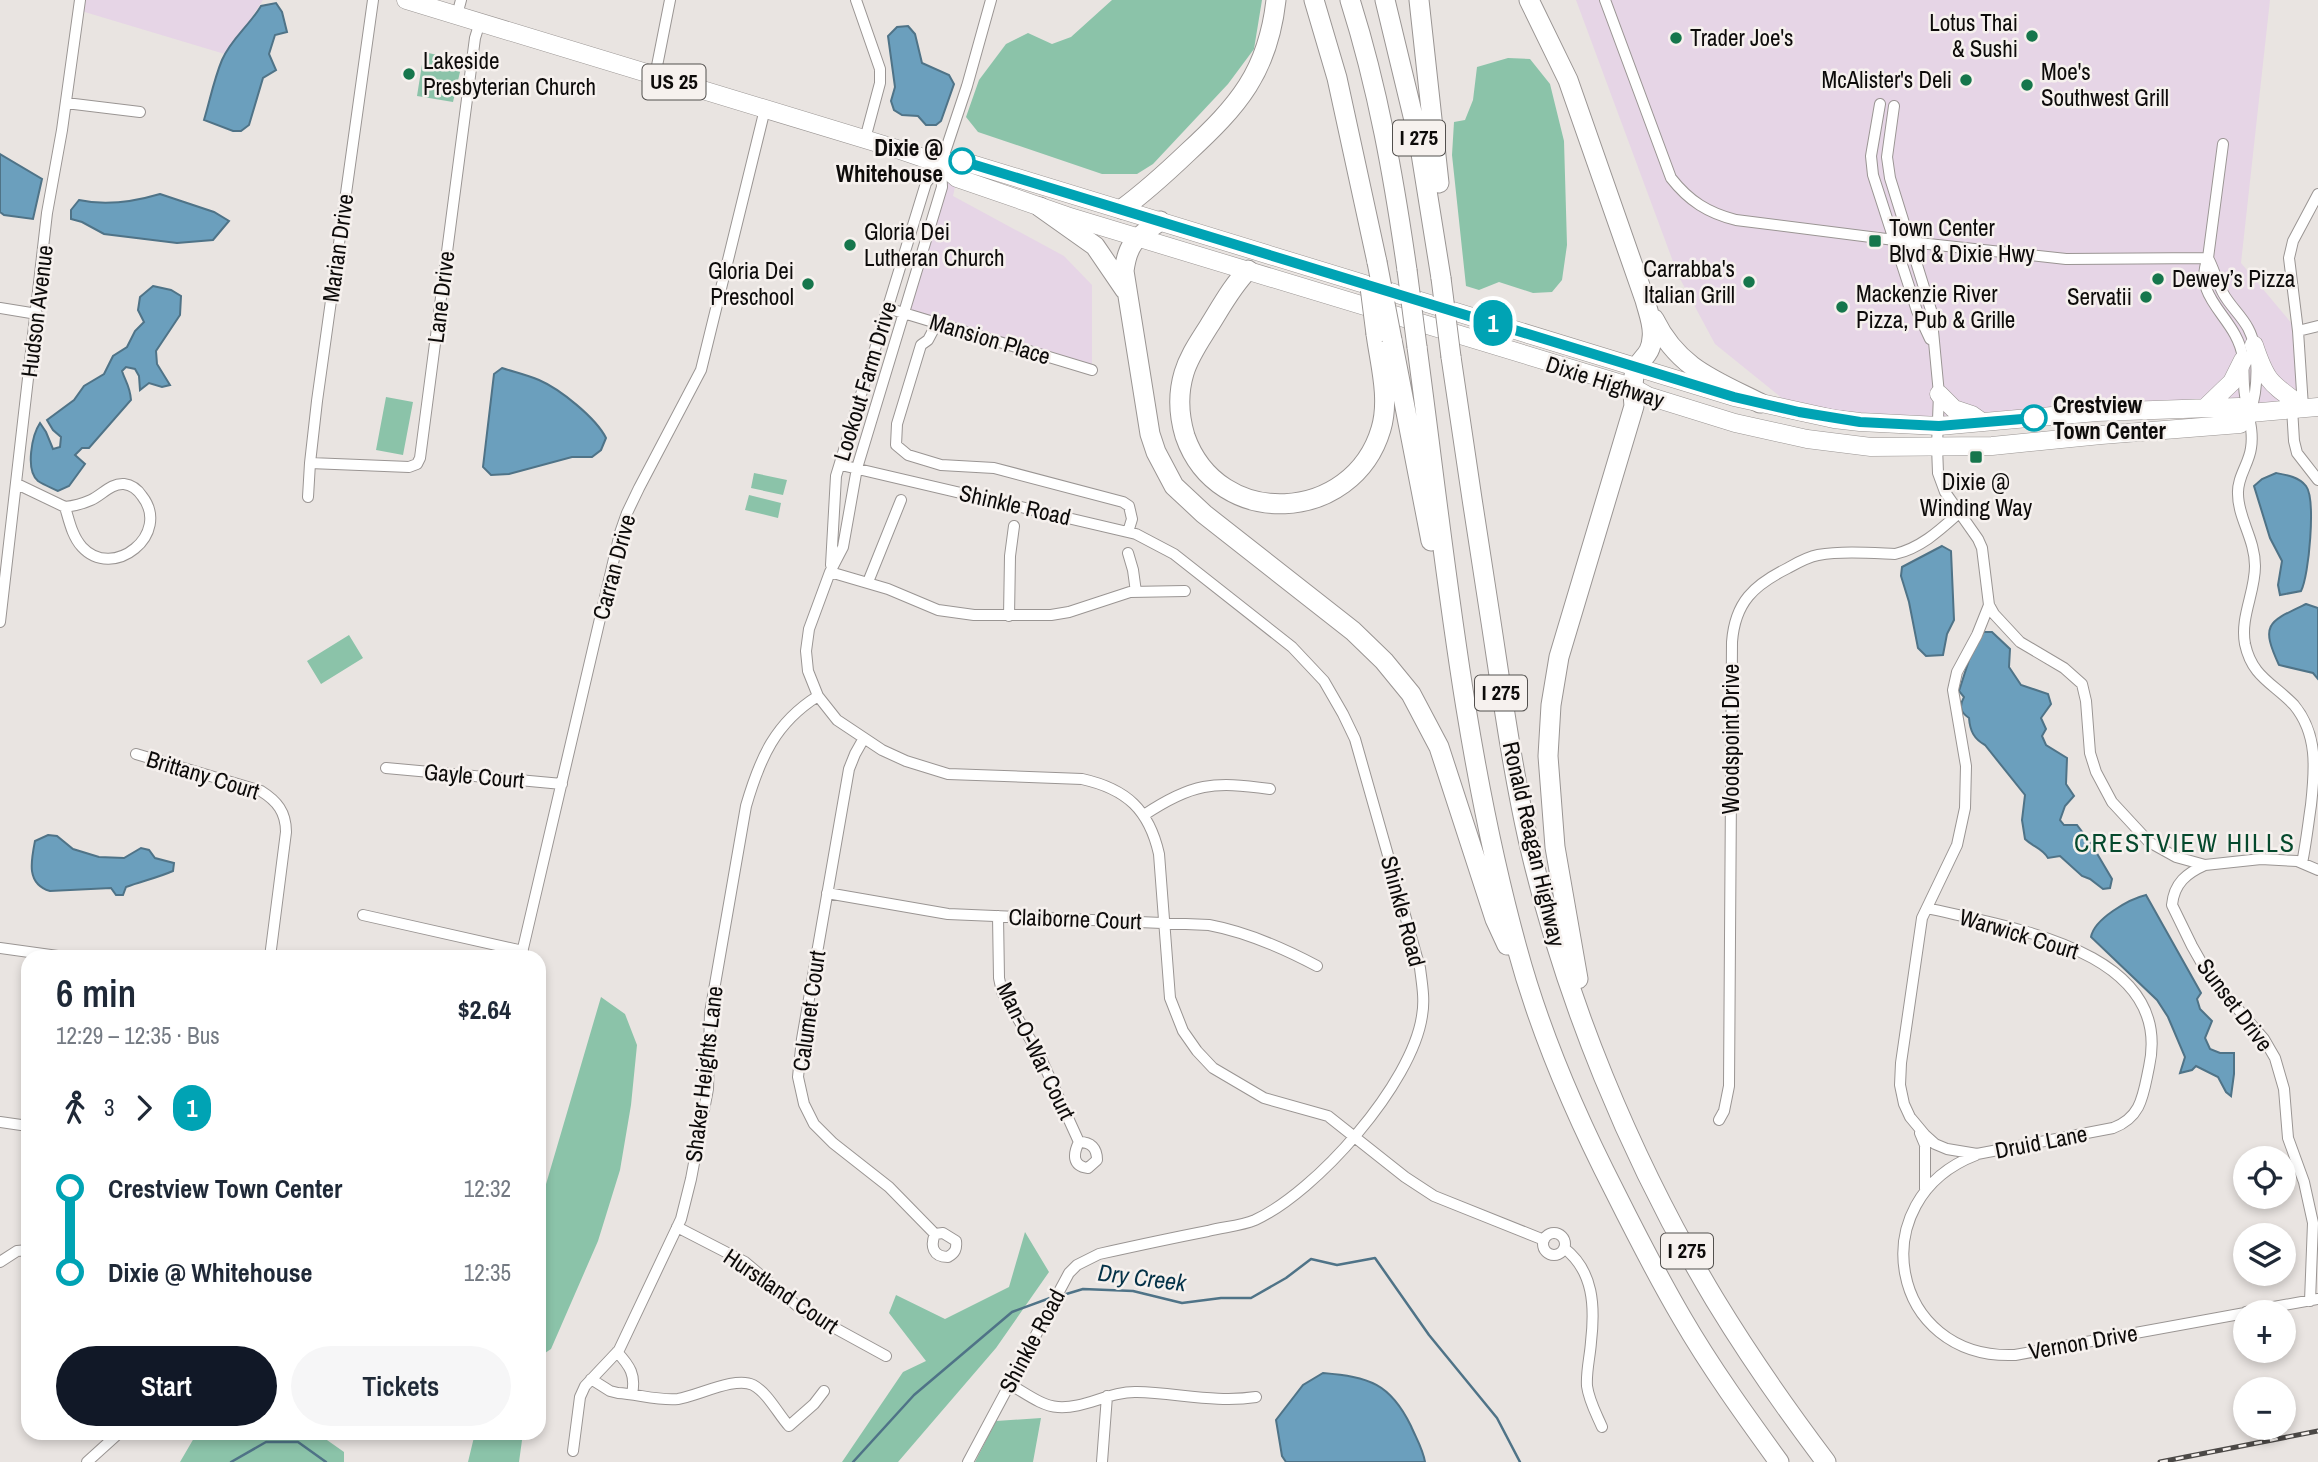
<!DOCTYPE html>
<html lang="en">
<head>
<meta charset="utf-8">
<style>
  :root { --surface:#fff; --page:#f6f6f7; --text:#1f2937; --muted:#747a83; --accent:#111827 }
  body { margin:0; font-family:"Archivo Narrow",sans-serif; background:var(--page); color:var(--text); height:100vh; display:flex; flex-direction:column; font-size:26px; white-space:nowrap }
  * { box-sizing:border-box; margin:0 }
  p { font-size:23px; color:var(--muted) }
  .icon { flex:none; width:38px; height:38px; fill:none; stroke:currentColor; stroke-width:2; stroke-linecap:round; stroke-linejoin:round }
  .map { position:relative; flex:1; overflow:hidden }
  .drawer { position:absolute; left:21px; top:950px; width:525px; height:490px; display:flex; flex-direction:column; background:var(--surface); border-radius:21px; box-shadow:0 4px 10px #0003 }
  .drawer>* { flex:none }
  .badge { padding:0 14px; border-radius:23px; font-size:24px; line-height:46px }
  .tools { position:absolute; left:2233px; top:1146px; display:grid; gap:14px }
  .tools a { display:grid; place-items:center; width:63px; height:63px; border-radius:50%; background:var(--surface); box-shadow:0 4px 10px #0003; font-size:35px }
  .map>.badge { position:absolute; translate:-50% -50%; box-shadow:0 0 0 4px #fff }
  .legs { display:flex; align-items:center; gap:10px; height:77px; padding:0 35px; font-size:23px }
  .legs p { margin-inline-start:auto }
  .headline { display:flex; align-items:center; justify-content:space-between; height:119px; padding:0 35px }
  h1 { font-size:38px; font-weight:600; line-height:52px }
  .button { display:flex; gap:14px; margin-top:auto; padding:14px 35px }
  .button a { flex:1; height:80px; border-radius:42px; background:var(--accent); color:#fff; font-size:28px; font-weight:600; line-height:80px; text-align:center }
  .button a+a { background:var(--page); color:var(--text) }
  ul { padding:0 35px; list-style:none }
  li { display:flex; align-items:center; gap:24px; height:84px; font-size:26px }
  li i { display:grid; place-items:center; width:10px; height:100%; margin:0 9px; background:currentColor }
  li i::after { content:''; width:18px; height:18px; margin:-9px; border:5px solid; border-radius:50%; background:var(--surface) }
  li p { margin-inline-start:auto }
  li:first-child i { background:linear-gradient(#0000 50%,currentColor 0) }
  li:last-child i { background:linear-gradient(currentColor 50%,#0000 0) }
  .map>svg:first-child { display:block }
  .commercial { fill:#e6d5e6 }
  .green { fill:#8bc3a9 }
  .water { fill:#6b9fbd; stroke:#4f7387; stroke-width:2 }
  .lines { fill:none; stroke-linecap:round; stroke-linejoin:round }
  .stream { stroke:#4f7387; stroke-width:2.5 }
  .street-casing { stroke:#9a9593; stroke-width:12 }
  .primary-casing { stroke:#9a9593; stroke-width:19 }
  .highway-casing { stroke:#9a9593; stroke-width:21 }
  .street { stroke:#fff; stroke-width:10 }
  .primary { stroke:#fff; stroke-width:18 }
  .highway { stroke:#fff; stroke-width:19 }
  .rail-casing { stroke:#4b4846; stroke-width:5 }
  .rail { stroke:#f6f1ee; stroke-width:2.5; stroke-dasharray:8; stroke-linecap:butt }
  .highway-bridge-casing { stroke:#9a9593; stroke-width:21; stroke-linecap:butt }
  .highway-bridge { stroke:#fff; stroke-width:19 }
  .line-1-casing { stroke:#fff; stroke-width:16 }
  .line-1 { stroke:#00a3b4; stroke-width:10 }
  .poi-dot { fill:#16764c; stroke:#f6f1ee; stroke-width:2.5 }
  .stop-1-dot { fill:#fff; stroke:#00a3b4; stroke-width:3.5 }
  .labels { text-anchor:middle; stroke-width:5; stroke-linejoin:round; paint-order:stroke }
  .shield { fill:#f6f1ee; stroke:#53504e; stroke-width:2 }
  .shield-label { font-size:21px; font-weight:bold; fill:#0d0b0a }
  .poi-label { font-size:23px; fill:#0d0b0a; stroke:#f6f1ee; text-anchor:start }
  .stop-label { font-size:23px; font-weight:bold; fill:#0d0b0a; stroke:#f6f1ee; text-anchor:end }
  .street-label { font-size:23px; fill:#0d0b0a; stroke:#f6f1ee }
  .water-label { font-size:24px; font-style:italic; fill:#043248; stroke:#f6f1ee }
  .quarter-label { font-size:26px; letter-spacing:2px; fill:#05492d; stroke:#f6f1ee }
</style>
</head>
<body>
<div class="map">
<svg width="2318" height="1462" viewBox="0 0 2318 1462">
  <rect width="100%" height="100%" fill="#e9e4e1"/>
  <path class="commercial" d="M80 0H263L228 55 78 10Z
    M1576 0H2270L2241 263 2298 331 2303 407 1939 426 1799 412 1715 344 1678 275Z
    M941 164 957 178 953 196 1064 256 1092 285V370L905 314 942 187Z"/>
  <path class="green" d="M1112 0H1262L1254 49 1228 84 1153 164 1137 174H1102L978 132 966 117 979 80 1006 44 1028 33 1052 44 1071 37Z
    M424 52 451 58 460 72 453 102 417 96Z
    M1508 58 1530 59 1550 84 1564 141 1567 245 1562 280 1552 292 1533 293 1499 282 1479 290 1466 286 1452 155 1454 122 1465 120 1473 100 1477 67Z
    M386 397 413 402 403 455 376 450Z
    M754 473 787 480 783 495 751 488Z
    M749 495 781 503 778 518 745 510Z
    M349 635 363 658 321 684 307 661Z
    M601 997 625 1014 637 1045 631 1105 620 1170 598 1241 551 1349 539 1357V1208Z
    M1025 1232 1049 1272 996 1348 898 1462H842L903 1372 926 1361 889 1313 896 1295 945 1319 1009 1287Z
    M1041 1418 1033 1462H975L996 1421Z
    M192 1433H317L344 1452V1462H180L194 1438Z
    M475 1433H523L519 1462H468Z"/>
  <path class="water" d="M276 3 282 12 287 32 275 35 269 54 276 70 263 78 249 125 241 131H233L204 120C210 100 214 79 222 60 231 39 249 26 261 6Z
    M908 26 915 34 922 63 949 75 954 84 941 121 936 125H926L918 116 902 115 894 110 891 101 895 87 888 36 897 27Z
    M0 154 42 179 33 219 4 215 0 212Z
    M160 194 214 212 229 221 213 240 177 243 104 234 82 222 71 219V210L79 200C106 206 133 202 160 194Z
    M153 286 171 290 181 296 180 315 156 351 157 364 170 385 162 387 149 383 140 390 139 376 135 369 126 367 122 371C126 383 130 386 131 400L89 448H82L75 455 85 464 69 486 58 491C52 488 44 485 38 481 25 470 32 435 40 423L46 432 53 449 60 447 61 437 53 430 47 420 74 400 84 386 104 374 113 356 127 347 135 331 144 322 138 310 140 297Z
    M502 368C514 372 527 375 539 380 560 389 596 418 606 438L601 450 592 457H572L509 474 491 475 483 467 494 374Z
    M2276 473C2287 475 2299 477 2306 486 2316 499 2309 576 2301 591L2280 595 2278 585 2282 561 2270 538 2254 486 2262 479Z
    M1942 546 1951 551 1954 620 1947 634 1943 655 1926 656 1918 648 1909 602 1901 576 1902 567Z
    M2306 604 2318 608V679L2313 673 2279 665C2260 624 2268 622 2306 604Z
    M1983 632H1992L2010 649 2009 667 2021 685 2048 694 2051 704 2041 718 2046 729 2042 736 2046 745 2067 758 2066 784 2074 796 2065 806 2060 820 2064 825H2077L2092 845 2112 879 2110 888 2103 889 2090 879 2082 876 2060 856 2048 858C2042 848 2033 847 2025 839L2022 820 2025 795 1985 745C1974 739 1970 731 1969 718 1960 712 1959 706 1964 697L1959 691 1969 660Z
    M48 835 57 836 73 849 99 857 124 858 141 848 149 850 155 858 174 863 173 871C157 878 142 881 126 887L123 895H116L111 888 50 891C26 884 31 861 35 841Z
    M2146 895 2201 993 2197 999 2200 1009 2212 1021 2205 1038 2210 1049 2220 1053H2234V1074L2231 1096 2226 1092 2218 1077 2196 1066 2192 1070 2180 1073 2185 1057 2168 1017 2157 1000 2091 937C2094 919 2129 899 2146 895Z
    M1323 1373C1369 1377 1390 1383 1411 1426 1416 1438 1423 1449 1425 1462H1286L1282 1456 1276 1420 1303 1385Z"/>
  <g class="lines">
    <path class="stream" d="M1063 1295 1083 1289 1133 1291 1182 1303 1221 1298H1251L1286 1278 1311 1259 1337 1265 1375 1258 1429 1335 1497 1418 1520 1462
      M231 1462 266 1442H298L326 1462
      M853 1462 914 1395 1012 1312 1050 1298"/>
    <g class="street-casing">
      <path id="street" d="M856 0 880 69V83L865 139
        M991 0 967 86 941 164 942 187 857 468 843 547 830 572 809 629 806 651 808 671 818 696 837 720 882 750 906 761 948 774 1082 779C1127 789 1149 810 1159 854L1170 998 1183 1031 1197 1051 1213 1068 1264 1098 1328 1116 1405 1177 1434 1196 1544 1240
        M1605 0 1671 178C1689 201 1708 213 1736 220L1910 242 2066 259 2208 258
        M457 15 461 0
        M655 76 670 0
        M66 103 140 112
        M1880 104 1871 156 1873 175 1917 311 1930 339
        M1894 106 1887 157 1890 178 1931 310 1939 394 1937 446 1938 473 1945 492 1978 539 1982 548 1989 605 1994 614 2020 642 2064 668 2082 684 2086 701 2090 753 2096 772 2112 802 2149 842 2176 857 2205 865 2261 859 2297 861 2318 870
        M2223 144 2208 258C2191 300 2237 316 2243 358 2244 371 2243 383 2245 395 2247 413 2254 429 2251 448 2249 464 2237 477 2238 494 2238 518 2255 539 2255 566 2255 593 2240 617 2245 644 2252 677 2273 683 2294 705 2318 734 2315 769 2311 805 2308 825 2306 844 2302 863
        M2208 258C2214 269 2217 282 2223 293 2230 306 2241 315 2248 328 2260 350 2258 391 2250 413
        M0 308 37 314
        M887 308 1092 370
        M937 323 928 340 921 345 897 424 896 445 908 455 941 465 994 468 1123 502 1129 506 1132 519 1128 532
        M2298 331 2318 326
        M2303 407 2298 331 2289 258 2293 241 2318 194
        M2292 408 2294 441 2297 453 2318 480
        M310 463 409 467 417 464 420 458 475 38 480 22
        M841 465 1136 534 1174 554 1292 647 1324 681 1343 714 1355 739 1420 968C1422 984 1425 1000 1422 1016 1412 1084 1316 1192 1255 1220 1241 1226 1223 1227 1208 1231 1172 1238 1135 1246 1099 1254L1077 1265 1069 1273 968 1462
        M17 484 65 507C69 520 72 536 82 547 113 581 172 534 142 496 138 490 132 485 124 484 111 483 102 495 91 500 82 504 74 506 65 507
        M308 497 310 463 317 401 373 0
        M1128 553 1133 570 1136 592
        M831 565 836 476 926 183 941 164
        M830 572 888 589 938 610 974 615H1051L1069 612 1130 592 1185 591
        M868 582 901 500
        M1009 616 1010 556 1014 526
        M0 622 47 213 62 130 80 0
        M864 738 855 754 849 769 802 1039 798 1077 804 1104 814 1124 833 1143 889 1187 935 1234C930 1246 933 1257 948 1257 955 1253 957 1249 956 1241L943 1233 935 1234
        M136 754 261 791C277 801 286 812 286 832L270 957
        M386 768 562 784
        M1144 815C1192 783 1213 781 1270 789
        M2205 865C2187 873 2174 883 2172 905L2192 946 2209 976 2264 1039 2275 1058 2284 1089 2288 1138 2304 1182 2313 1223 2310 1301
        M827 893 948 914 1209 925C1247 932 1283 948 1317 966
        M1927 908C2006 927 2175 949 2149 1067 2143 1095 2142 1117 2113 1128L1977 1154 1947 1149 1935 1144 1925 1135 1910 1117 1904 1104 1900 1085 1901 1063 1922 918 1957 845 1965 808 1966 766 1953 690 1957 672 1977 635 1989 605
        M363 915 523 951
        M998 916 999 978 1002 992 1039 1054 1079 1142C1073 1154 1072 1166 1088 1168L1097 1160C1097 1148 1091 1142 1079 1142
        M0 948 65 957
        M521 957 620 533 627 513 639 488 701 370 765 109
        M1719 1120 1724 1111 1729 1086 1732 642C1735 602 1754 585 1788 568 1797 563 1807 557 1818 555 1843 551 1870 553 1895 554 1921 548 1940 530 1959 513
        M0 1122 28 1126
        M1920 1133 1925 1145V1189
        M1976 1155C1861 1199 1889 1360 2015 1355L2245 1313
        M677 1227 745 1262 802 1310 886 1356
        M1543 1244a11 11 0 1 1 22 0a11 11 0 1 1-22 0Z
        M1564 1248C1594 1271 1595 1307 1591 1342 1590 1357 1586 1371 1587 1386 1589 1401 1596 1413 1602 1427
        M0 1262 17 1251 28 1250
        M2246 1312 2318 1299
        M617 1352C630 1366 636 1375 632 1394
        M591 1379 610 1391 618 1393C637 1394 659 1401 678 1399 698 1396 735 1376 753 1385 768 1393 778 1414 789 1426L814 1404 824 1391
        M1009 1384C1024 1392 1041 1406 1058 1407 1084 1409 1110 1391 1137 1392 1177 1393 1216 1403 1256 1397
        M573 1451 580 1397 585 1386 619 1350 681 1219 691 1179 708 1089 710 1013 746 806C760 758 775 723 818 696
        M87 1462 119 1433
        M1102 1462 1107 1396"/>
    </g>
    <g class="primary-casing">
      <path id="primary" d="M406 0 894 148 941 164 957 178 1067 216 1632 387 1648 396 1735 423 1807 439 1871 447 1992 446 2101 435 2240 424 2250 413
        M941 164 962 161 1734 397 1834 419 1860 422 1939 426 2097 412 2239 407 2250 413 2318 407
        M2254 345C2267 384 2271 383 2303 407
        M1939 394 1954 409 1972 415 1982 422
        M2205 408 2232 382 2243 360"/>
    </g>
    <g class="highway-casing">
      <path id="highway" d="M1314 0 1337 78 1377 262
        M1350 0C1378 88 1394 179 1407 270
        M1385 0 1419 141 1441 278
        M1419 0 1439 183
        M1529 0 1568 80 1645 300C1648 312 1654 326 1652 338 1651 355 1642 357 1637 367 1631 378 1633 394 1634 406L1559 657 1551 705 1548 756 1555 847 1578 979
        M1040 207 1095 246 1125 290
        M1122 209C1145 192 1166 173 1187 153 1238 106 1268 72 1276 0
        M1160 221C1137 238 1128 241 1124 271L1150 434 1156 452 1174 486 1204 514 1353 631 1384 661 1411 694 1439 747 1495 919 1507 945
        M1248 270C1232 286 1221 307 1209 326 1199 342 1189 356 1184 373 1178 393 1179 416 1185 436 1218 531 1353 524 1381 429 1390 399 1380 364 1376 334
        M1654 319C1678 368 1714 380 1760 403
        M1392 340 1431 541
        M1417 347C1444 548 1463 752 1517 948 1540 1033 1575 1114 1615 1192 1636 1234 1658 1277 1682 1318 1711 1368 1745 1415 1779 1462
        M1451 357C1464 445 1477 534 1491 622 1502 694 1512 767 1528 839 1564 998 1631 1160 1715 1300 1749 1356 1786 1409 1826 1462"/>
    </g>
    <use href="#street" class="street"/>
    <use href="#primary" class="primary"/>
    <use href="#highway" class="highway"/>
    <g class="rail-casing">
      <path id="rail" d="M2160 1462 2318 1431"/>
    </g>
    <use href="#rail" class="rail"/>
    <g class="highway-bridge-casing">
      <path id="highway-bridge" d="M1377 262 1392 340
        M1407 270 1417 347
        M1441 278 1451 357
        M1370 287 1376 334"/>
    </g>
    <use href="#highway-bridge" class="highway-bridge"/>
  </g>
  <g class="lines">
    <g class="line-1-casing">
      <path id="line-1" d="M962 161 1734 397 1799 412 1860 422 1939 426 2034 418"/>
    </g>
    <use href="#line-1" class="line-1"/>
  </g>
  <g class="poi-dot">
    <circle cx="2032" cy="36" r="7"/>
    <circle cx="1676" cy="38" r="7"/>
    <circle cx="409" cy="74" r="7"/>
    <circle cx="1966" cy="80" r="7"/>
    <circle cx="2027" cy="85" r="7"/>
    <rect x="1868" y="234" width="14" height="14" rx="3.5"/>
    <circle cx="850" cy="245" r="7"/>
    <circle cx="2158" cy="279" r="7"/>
    <circle cx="1749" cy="282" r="7"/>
    <circle cx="808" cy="284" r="7"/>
    <circle cx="2146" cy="297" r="7"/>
    <circle cx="1842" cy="307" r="7"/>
    <rect x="1969" y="450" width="14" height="14" rx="3.5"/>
  </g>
  <g class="stop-1-dot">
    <circle cx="962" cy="161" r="12"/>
    <circle cx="2034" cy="418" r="12"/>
  </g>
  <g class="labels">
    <g class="shield">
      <rect x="642.5" y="64.5" width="63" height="35" rx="5"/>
      <rect x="1393" y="120.5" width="52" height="35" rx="5"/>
      <rect x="1475" y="675.5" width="52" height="35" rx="5"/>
      <rect x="1661" y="1233.5" width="52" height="35" rx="5"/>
    </g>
    <g class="shield-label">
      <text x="674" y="89">US 25</text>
      <text x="1419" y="145">I 275</text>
      <text x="1501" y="700">I 275</text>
      <text x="1687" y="1258">I 275</text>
    </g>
    <g class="poi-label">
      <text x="2018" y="31" text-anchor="end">Lotus Thai<tspan x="2018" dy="26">&amp; Sushi</tspan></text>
      <text x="1690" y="46">Trader Joe's</text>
      <text x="423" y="69">Lakeside<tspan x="423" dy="26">Presbyterian Church</tspan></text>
      <text x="2041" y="80">Moe's<tspan x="2041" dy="26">Southwest Grill</tspan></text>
      <text x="1952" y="88" text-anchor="end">McAlister's Deli</text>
      <text x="1889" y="236">Town Center<tspan x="1889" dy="26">Blvd &amp; Dixie Hwy</tspan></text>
      <text x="864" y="240">Gloria Dei<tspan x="864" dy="26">Lutheran Church</tspan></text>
      <text x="1735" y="277" text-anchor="end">Carrabba's<tspan x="1735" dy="26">Italian Grill</tspan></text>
      <text x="794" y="279" text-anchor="end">Gloria Dei<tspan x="794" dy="26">Preschool</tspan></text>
      <text x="2172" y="287">Dewey’s Pizza</text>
      <text x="1856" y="302">Mackenzie River<tspan x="1856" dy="26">Pizza, Pub &amp; Grille</tspan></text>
      <text x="2132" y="305" text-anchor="end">Servatii</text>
      <text x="1976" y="490" text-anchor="middle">Dixie @<tspan x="1976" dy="26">Winding Way</tspan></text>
    </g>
    <g class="stop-label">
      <text x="943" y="156">Dixie @<tspan x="943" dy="26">Whitehouse</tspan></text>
      <text x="2053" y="413" text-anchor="start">Crestview<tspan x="2053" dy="26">Town Center</tspan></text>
    </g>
    <g class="street-label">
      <text transform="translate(338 248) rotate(-82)" y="8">Marian Drive</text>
      <text transform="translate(441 297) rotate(-83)" y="8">Lane Drive</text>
      <text transform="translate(37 311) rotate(-83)" y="8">Hudson Avenue</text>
      <text transform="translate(990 339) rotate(17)" y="8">Mansion Place</text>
      <text transform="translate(865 381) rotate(-73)" y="8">Lookout Farm Drive</text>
      <text transform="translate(1605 382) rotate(18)" y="8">Dixie Highway</text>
      <text transform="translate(1015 505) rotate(13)" y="8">Shinkle Road</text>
      <text transform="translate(614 567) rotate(-75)" y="8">Carran Drive</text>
      <text transform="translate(1731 739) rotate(-90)" y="8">Woodspoint Drive</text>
      <text transform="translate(203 775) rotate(17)" y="8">Brittany Court</text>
      <text transform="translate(474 776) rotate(5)" y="8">Gayle Court</text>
      <text transform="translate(1534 844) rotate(77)" y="8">Ronald Reagan Highway</text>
      <text transform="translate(1403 911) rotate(75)" y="8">Shinkle Road</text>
      <text transform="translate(1075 919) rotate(2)" y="8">Claiborne Court</text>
      <text transform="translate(2019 934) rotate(17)" y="8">Warwick Court</text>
      <text transform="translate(2235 1005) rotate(53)" y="8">Sunset Drive</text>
      <text transform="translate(809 1011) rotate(-82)" y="8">Calumet Court</text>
      <text transform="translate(1036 1051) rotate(64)" y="8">Man-O-War Court</text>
      <text transform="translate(704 1074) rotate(-83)" y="8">Shaker Heights Lane</text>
      <text transform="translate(2041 1142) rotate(-11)" y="8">Druid Lane</text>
      <text transform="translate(781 1291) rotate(34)" y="8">Hurstland Court</text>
      <text transform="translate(1032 1341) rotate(-62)" y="8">Shinkle Road</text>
      <text transform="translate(2083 1342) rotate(-10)" y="8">Vernon Drive</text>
    </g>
    <g class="water-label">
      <text transform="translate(1142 1278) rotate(7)" y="8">Dry Creek</text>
    </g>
    <g class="quarter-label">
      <text x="2185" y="852">CRESTVIEW HILLS</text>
    </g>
  </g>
</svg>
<div class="tools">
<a><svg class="icon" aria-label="locate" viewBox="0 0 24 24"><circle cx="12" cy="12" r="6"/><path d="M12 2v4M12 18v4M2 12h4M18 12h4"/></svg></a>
<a><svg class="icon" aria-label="layers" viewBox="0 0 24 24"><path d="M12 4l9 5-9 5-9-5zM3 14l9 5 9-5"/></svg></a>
<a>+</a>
<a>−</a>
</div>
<b class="badge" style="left:1493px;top:323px;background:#00a3b4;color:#fff">1</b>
<section class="drawer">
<div class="headline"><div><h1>6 min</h1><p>12:29 – 12:35 · Bus</p></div><b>$2.64</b></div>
<div class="legs"><svg class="icon" aria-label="walk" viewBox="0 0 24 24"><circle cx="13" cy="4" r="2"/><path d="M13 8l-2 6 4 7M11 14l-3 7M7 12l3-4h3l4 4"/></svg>3<svg class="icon" aria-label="forward" viewBox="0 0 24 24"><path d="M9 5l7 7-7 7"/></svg><b class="badge" style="background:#00a3b4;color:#fff">1</b></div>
<ul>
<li><i style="color:#00a3b4"></i><b>Crestview Town Center</b><p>12:32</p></li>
<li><i style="color:#00a3b4"></i><b>Dixie @ Whitehouse</b><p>12:35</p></li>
</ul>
<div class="button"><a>Start</a><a>Tickets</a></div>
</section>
</div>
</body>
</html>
